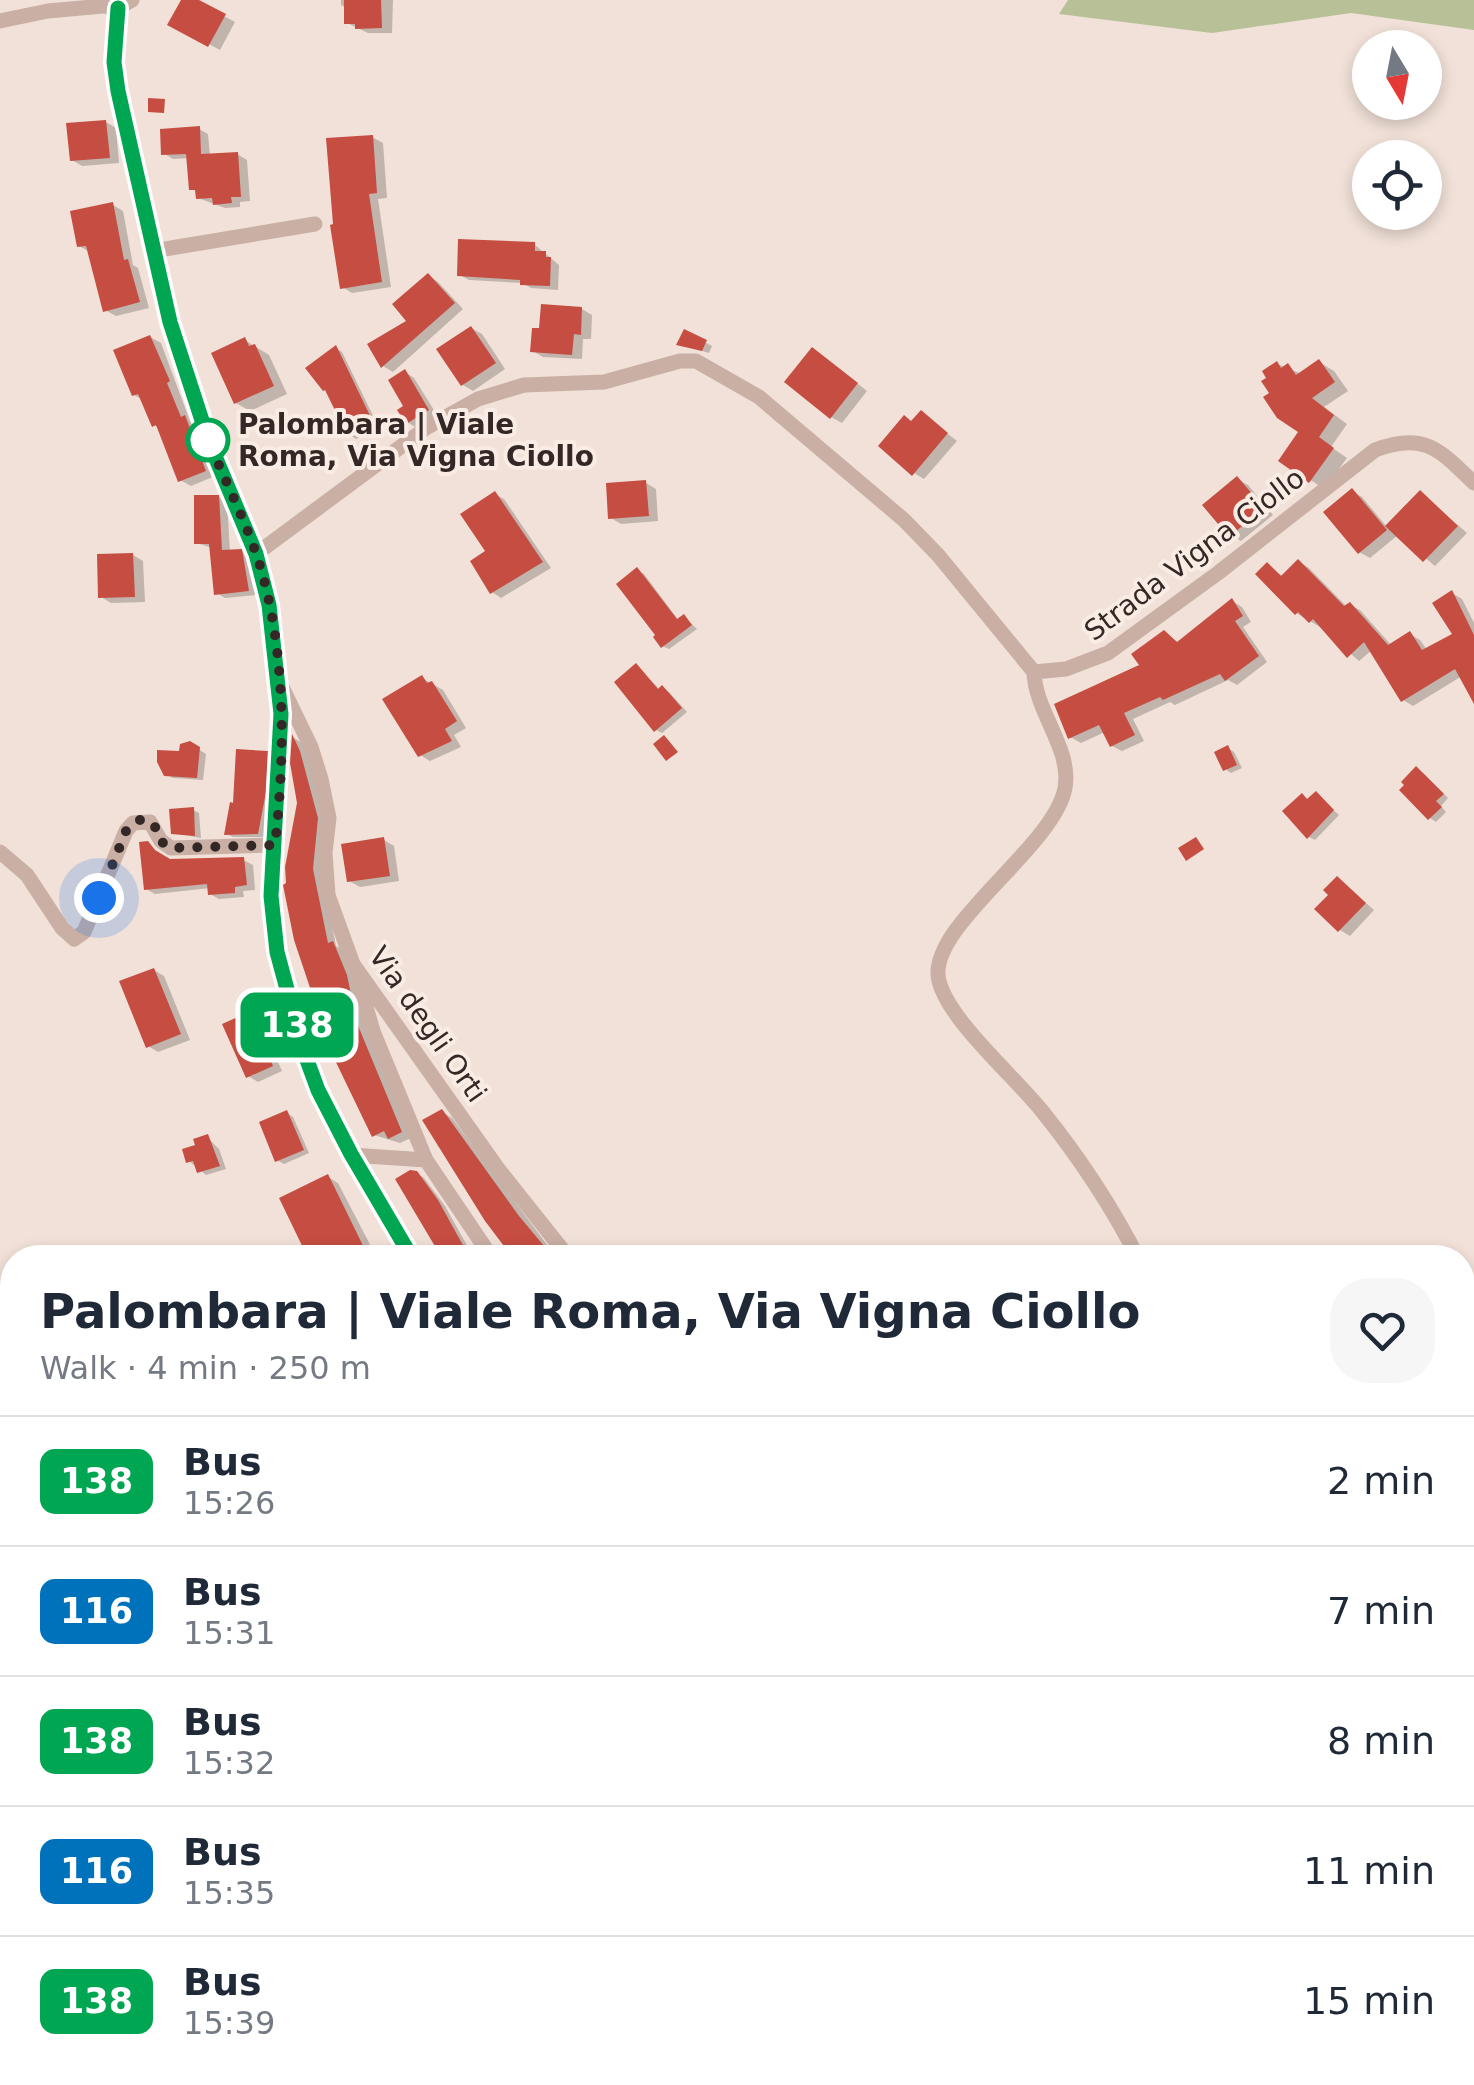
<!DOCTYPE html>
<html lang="en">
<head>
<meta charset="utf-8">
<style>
  :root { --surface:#fff; --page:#f6f6f7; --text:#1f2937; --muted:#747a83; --line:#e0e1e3 }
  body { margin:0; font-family:"DejaVu Sans",sans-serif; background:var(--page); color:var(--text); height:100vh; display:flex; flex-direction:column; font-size:38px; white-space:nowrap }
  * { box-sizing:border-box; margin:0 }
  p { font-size:32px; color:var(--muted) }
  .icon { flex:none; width:55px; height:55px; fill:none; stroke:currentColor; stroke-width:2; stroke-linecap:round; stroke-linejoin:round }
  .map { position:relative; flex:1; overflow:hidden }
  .details { position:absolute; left:0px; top:1245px; width:1475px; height:840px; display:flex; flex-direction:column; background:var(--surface); border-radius:40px 40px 0 0; box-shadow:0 5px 15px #0003 }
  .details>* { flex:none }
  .badge { padding:0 20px; border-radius:15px; font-size:35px; line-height:65px }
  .needle { width:65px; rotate:170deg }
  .tools { position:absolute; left:1352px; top:30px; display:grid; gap:20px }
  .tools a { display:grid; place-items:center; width:90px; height:90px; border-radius:50%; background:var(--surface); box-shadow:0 5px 15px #0003; font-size:50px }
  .you { position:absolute; width:50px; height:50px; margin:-25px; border:8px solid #fff; border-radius:50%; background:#1a73e8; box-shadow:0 0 0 15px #1a73e833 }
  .map>.badge { position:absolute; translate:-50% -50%; box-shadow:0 0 0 5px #fff }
  .round { display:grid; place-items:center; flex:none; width:105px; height:105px; border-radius:40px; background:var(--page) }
  .overview { display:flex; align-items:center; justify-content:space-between; height:170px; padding:0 40px }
  h1 { font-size:48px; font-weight:600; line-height:75px }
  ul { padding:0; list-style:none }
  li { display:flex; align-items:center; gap:30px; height:130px; padding:0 40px; border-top:2px solid var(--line) }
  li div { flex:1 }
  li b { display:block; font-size:38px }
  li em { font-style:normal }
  li .badge { min-width:110px; font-weight:700; text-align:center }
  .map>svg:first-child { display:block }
  .green { fill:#b8c098 }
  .shadow { fill:#0003 }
  .building { fill:#c64d41 }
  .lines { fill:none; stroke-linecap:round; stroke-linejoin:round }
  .street { stroke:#c9afa4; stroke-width:15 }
  .line-casing { stroke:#fff; stroke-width:22 }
  .line { stroke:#00a651; stroke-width:15 }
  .walk { stroke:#342826; stroke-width:10; stroke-dasharray:0 18 }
  .stop-dot { fill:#fff; stroke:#00a651; stroke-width:5 }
  .labels { text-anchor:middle; stroke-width:8; stroke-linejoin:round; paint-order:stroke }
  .stop-label { font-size:28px; font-weight:bold; fill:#342826; stroke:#f9ece4; text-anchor:start }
  .street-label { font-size:28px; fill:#342826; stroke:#f9ece4 }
</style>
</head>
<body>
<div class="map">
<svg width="1474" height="2085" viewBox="0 0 1474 2085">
  <rect width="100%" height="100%" fill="#f1e1d8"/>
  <path class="green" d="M1068 0H1474V30L1351 13 1212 33 1059 14Z
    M1471 1710 1474 1713V1959L1462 1928V1724Z
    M1054 2073H1179L1183 2085H1056Z"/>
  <path class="shadow" d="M183 0H194L235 22 220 50 171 24Z
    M341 0H393L392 33H368L347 23 346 8 341 5Z
    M106 122 116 128 119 163 82 166 72 160Z
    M199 129 208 134 210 156 237 154 247 160 250 201 240 202V207L225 208 198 198V192L191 188 189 158 173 159 163 153Z
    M372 137 383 143 387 198 378 199 391 287 352 293 342 287Z
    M113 205 123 211 133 265 138 268 149 308 116 316 105 310 90 252 79 246Z
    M535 245 559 265 558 290 531 288 522 283 469 280 460 275Z
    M428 276 438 282 463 309 393 372 383 366 410 321Z
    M582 309 592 315 591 339H583L582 359 543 357 533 351Z
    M471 328 482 334 505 369 473 391 463 385Z
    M685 332 712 346 709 353 679 344Z
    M150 337 161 343 190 421 195 424 215 476 191 486 180 480 160 428 154 425 144 400 134 395Z
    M245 340 269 355 287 394 250 411 236 403Z
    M336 348 342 352 379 428 356 439 350 435 329 392Z
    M823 356 867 391 842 423 831 417Z
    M1319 362 1334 371 1348 391 1324 407 1347 424 1331 447 1347 458 1324 489 1281 460 1302 431 1272 393 1277 364 1302 374Z
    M405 372 414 378 437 415 417 428 407 422Z
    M921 413 957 441 924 479 914 473 913 423Z
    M1237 479 1248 485 1273 515 1241 541 1231 535Z
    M646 483 656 489 658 521 621 524 611 518Z
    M1352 491 1362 497 1387 527 1421 493 1467 533 1435 566 1398 535 1370 558 1359 552Z
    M495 494 504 499 551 568 501 598 492 592 488 552Z
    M219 497 227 502 230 552 241 551 250 556 256 595 225 598 217 593 212 548 197 543Z
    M133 555 143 561 145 602 111 603 101 597Z
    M1299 562 1309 568 1347 607 1350 605 1360 610 1392 646 1410 634 1420 640 1427 650 1456 635 1452 593 1462 599 1474 623V694L1462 676 1413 706 1403 700 1372 650 1359 661 1320 627 1296 613 1267 565 1284 577Z
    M637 570 644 574 679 621 684 617 697 629 669 649 662 646Z
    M1232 601 1242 607 1251 622 1243 627 1267 662 1237 685 1228 680 1175 705 1170 702 1133 719 1144 741 1122 751 1112 746 1105 732 1081 743 1070 737 1142 666 1164 633 1179 643Z
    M637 666 660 690 663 688 669 692 687 712 662 733 656 730Z
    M422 678 443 690 466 728 454 735 461 747 430 761 420 755Z
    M294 738 302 743 310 758 327 826 322 876 336 946 343 950 356 982 411 1138 400 1143 374 1135 335 1055 293 762Z
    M190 744 206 754 203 780 173 778 166 774Z
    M1228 748 1234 752 1242 768 1231 773 1225 769Z
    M268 753 274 757 272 796 264 837H233L227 834 236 806Z
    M1423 773 1448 798 1441 806 1446 812 1436 822 1430 818Z
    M1316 794 1339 815 1315 840 1309 837V800Z
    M193 810 199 813 201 838 173 833Z
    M384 840 394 846 399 881 360 887 349 881Z
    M147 844 170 862 243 860 253 865 255 890 243 891 244 897 219 899 210 894V888L155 894 146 889Z
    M1338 879 1374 910 1350 936 1340 930Z
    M154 970 164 976 190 1040 158 1052 148 1046Z
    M249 1014 259 1020 282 1071 258 1082 248 1076Z
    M442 1112 452 1118 557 1258H516Z
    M287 1113 293 1117 309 1153 284 1164 277 1160Z
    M207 1137 219 1149 226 1169 206 1175 189 1161Z
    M417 1173 424 1178 445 1206 474 1258H444Z
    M328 1177 338 1183 377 1258H317Z
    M656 2072H725L730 2085H662Z
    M765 2072H817L820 2085H771Z"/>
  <path class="building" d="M181 0H199L226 14 208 47 167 25Z
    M344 0H381L382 28 355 29V24H344Z
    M148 98 165 99 164 113 148 112Z
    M106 120 110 158 70 161 66 123Z
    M200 126 201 154 238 152 241 197H231L232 203 213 205 212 198 196 199 195 190H189L186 154 161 155 160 129Z
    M373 135 377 193 369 194 382 282 340 289 330 225 333 224 326 138Z
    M113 202 124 260 128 259 140 302 103 312 86 246 77 247 70 211Z
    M458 239 535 242V251H546V257H551L550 286 520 285V280L457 276Z
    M428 273 455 303 381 368 367 344 406 321 392 304Z
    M541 304 582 307 581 335 574 334 572 355 530 352 532 328H539Z
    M471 326 496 363 461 386 436 349Z
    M684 329 707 340 702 351 676 345Z
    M150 335 170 381 167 383 181 417 185 415 206 471 178 482 156 425 152 427 138 394 132 396 113 350Z
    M245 337 249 346 255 344 274 386 234 404 211 353Z
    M336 345 374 424 348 437 325 390 323 391 305 368Z
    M812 347 858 383 830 419 784 382Z
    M1319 359 1335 382 1312 398 1334 415 1319 437 1334 448 1309 483 1278 461 1298 432 1277 418 1263 397 1269 393 1261 381 1266 378 1262 371 1277 361 1281 368 1288 363 1296 375Z
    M405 369 429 410 406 424 397 410 403 406 388 380Z
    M921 410 948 433 912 476 878 446 904 415 911 421Z
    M1237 476 1264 508 1229 537 1202 505Z
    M646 480 649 516 608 519 606 483Z
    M1352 488 1387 530 1358 554 1323 512Z
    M1420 490 1458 526 1423 562 1385 526Z
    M495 491 543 562 490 594 470 561 485 551 460 514Z
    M194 495H219L222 550 242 549 249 591 214 595 209 544H194Z
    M133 553 135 597 98 598 97 554Z
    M1298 559 1344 606 1350 602 1388 645 1410 631 1422 650 1452 634 1432 603 1452 590 1474 635V704L1455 669 1401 702 1364 642 1347 658 1313 619 1309 623 1298 612 1295 615 1255 574 1267 562 1281 576Z
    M637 567 677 619 684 614 692 625 661 648 653 637 655 635 616 584Z
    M1232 598 1243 616 1235 621 1259 656 1225 681 1220 674 1163 700 1160 697 1124 713 1135 735 1110 747 1099 725 1068 739 1054 704 1139 665 1131 654 1164 630 1177 642Z
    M636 663 658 689 662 685 682 708 654 732 614 682Z
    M422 675 427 683 432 681 457 721 445 729 452 741 418 757 382 699Z
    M292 734 300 751 318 818 313 869 328 943 333 941 347 975 357 1023 402 1132 388 1139 384 1131 372 1137 333 1056 294 940 283 885 286 883 285 867 297 803 290 763Z
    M664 735 678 752 666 761 653 744Z
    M190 741 200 747 197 778 164 776 157 762V750L179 751 180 744Z
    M1228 745 1237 765 1223 771 1214 752Z
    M236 749 268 751 266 792 258 834 224 835 230 802 233 803Z
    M1416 766 1444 794 1436 801 1442 807 1428 820 1399 790 1404 785 1401 782Z
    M1316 791 1334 810 1307 839 1282 811 1302 793 1307 799Z
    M194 807 195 836 171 834 169 809Z
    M384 837 390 876 347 882 341 844Z
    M1196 837 1204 849 1186 861 1178 848Z
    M148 841 155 850 170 859 244 857 247 885 235 887V893L208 895 207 884 144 890 139 842Z
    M1337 876 1366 903 1338 932 1314 909 1328 895 1323 890Z
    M154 968 181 1034 146 1048 119 981Z
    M249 1012 273 1066 246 1078 222 1024Z
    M442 1109 519 1216 554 1258H513L485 1221 422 1120Z
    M287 1110 304 1150 275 1162 259 1122Z
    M208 1134 220 1166 197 1173 193 1161 186 1163 182 1149 195 1145 193 1139Z
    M410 1170 417 1171 438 1200 470 1258H423L436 1248 395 1179Z
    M328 1174 369 1258H308L279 1198Z"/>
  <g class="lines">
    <path class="street" d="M108 7 118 8 132 0
      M118 8 114 62 118 91 170 322 199 415 256 554 273 624 281 727 271 896 281 967 319 1089 351 1155 412 1258
      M0 21 48 11 103 6
      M153 251 315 224
      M256 554 426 428 478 399 524 385 604 382 680 361H696L759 397 904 520 938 555 1034 672 1066 669 1108 653 1218 573 1375 450C1424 431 1440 450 1474 483
      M1034 672C1035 712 1072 748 1065 788 1054 848 925 928 939 981 949 1021 1015 1077 1042 1111 1079 1157 1111 1205 1138 1258
      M282 687 311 747 321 779 329 818 325 853 328 895 353 964 499 1170 569 1258
      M0 852 27 875 62 928 74 939 84 932 126 831 133 823 150 822 161 841 171 848 275 845
      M359 983 373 1031 426 1160 492 1258
      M351 1155 426 1160
      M1462 1650 1474 1640
      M631 2072 636 2085
      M750 2072 757 2085
      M1036 2072 1037 2085
      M1398 2072 1399 2085"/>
  </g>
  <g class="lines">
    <g class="line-casing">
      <path id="line" d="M118 8 114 62 118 91 170 322 209 442 256 554 269 605 281 714 271 896 277 952 304 1052 318 1090 351 1154 412 1258"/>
    </g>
    <use href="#line" class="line"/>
    <path class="walk" d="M99 898 126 831 140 820 154 824 160 841 171 848 275 845C285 757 286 662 263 576 250 529 227 485 208 440"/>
  </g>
  <circle class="stop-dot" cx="208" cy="440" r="20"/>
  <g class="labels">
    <g class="stop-label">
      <text x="238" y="434">Palombara | Viale<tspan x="238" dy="32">Roma, Via Vigna Ciollo</tspan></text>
    </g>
    <g class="street-label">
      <text transform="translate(1194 554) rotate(-37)" y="10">Strada Vigna Ciollo</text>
      <text transform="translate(428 1024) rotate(55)" y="10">Via degli Orti</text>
    </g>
  </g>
</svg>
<div class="tools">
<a><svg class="needle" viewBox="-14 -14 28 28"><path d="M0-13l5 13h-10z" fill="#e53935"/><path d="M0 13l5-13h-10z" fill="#747a83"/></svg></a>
<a><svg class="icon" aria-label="locate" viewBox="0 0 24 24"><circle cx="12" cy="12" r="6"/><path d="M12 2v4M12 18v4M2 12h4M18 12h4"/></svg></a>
</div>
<div class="you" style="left:99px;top:898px"></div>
<b class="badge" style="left:297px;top:1025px;background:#00a651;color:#fff">138</b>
<section class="details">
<div class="overview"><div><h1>Palombara | Viale Roma, Via Vigna Ciollo</h1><p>Walk · 4 min · 250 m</p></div><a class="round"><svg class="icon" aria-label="heart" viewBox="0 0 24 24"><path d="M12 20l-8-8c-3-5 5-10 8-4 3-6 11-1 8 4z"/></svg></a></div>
<ul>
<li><span class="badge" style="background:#00a651;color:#fff">138</span><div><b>Bus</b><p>15:26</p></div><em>2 min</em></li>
<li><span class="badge" style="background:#0072bc;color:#fff">116</span><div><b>Bus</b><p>15:31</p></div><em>7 min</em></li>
<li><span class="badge" style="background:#00a651;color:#fff">138</span><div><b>Bus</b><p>15:32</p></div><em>8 min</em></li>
<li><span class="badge" style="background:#0072bc;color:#fff">116</span><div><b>Bus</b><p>15:35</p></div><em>11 min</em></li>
<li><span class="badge" style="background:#00a651;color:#fff">138</span><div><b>Bus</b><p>15:39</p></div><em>15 min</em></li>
</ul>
</section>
</div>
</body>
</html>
